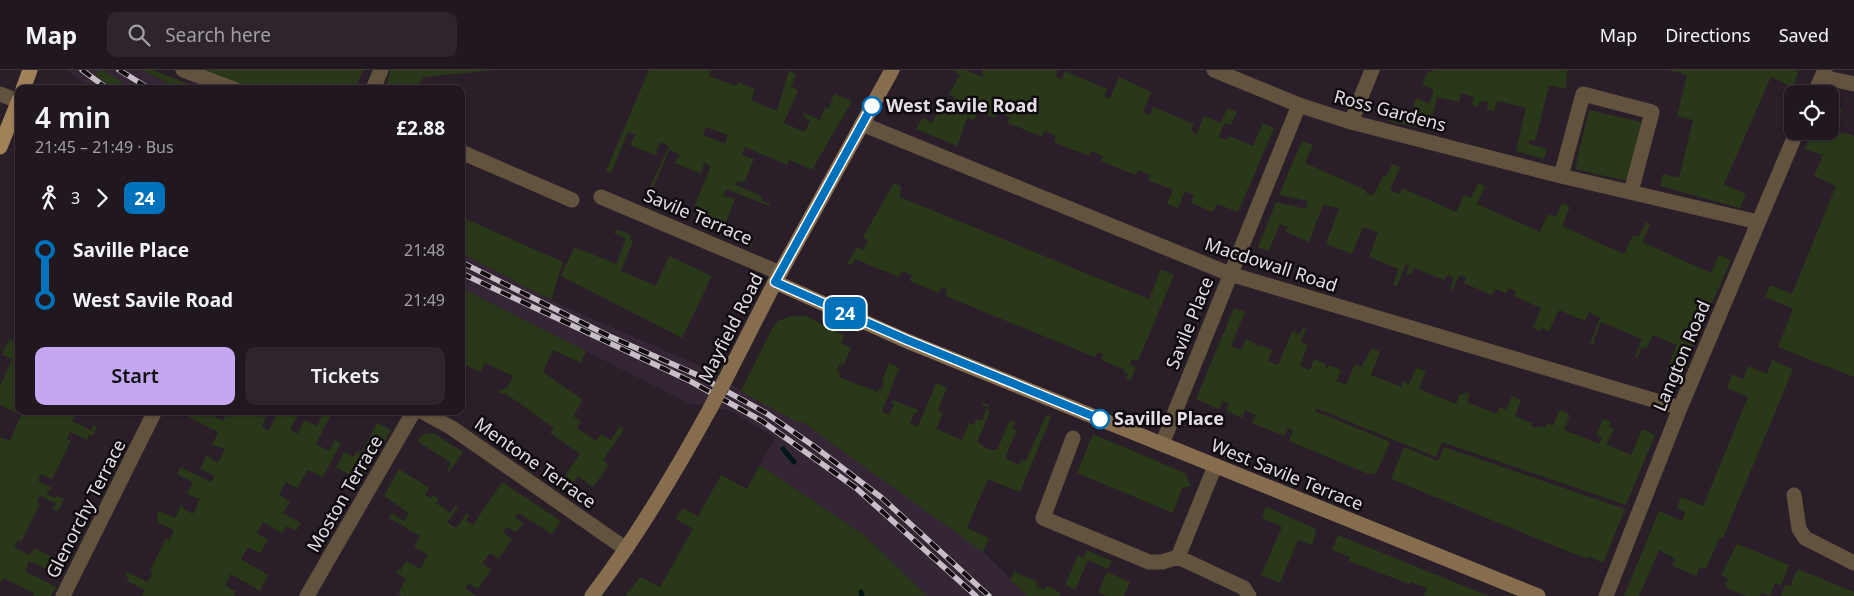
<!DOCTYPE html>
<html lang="en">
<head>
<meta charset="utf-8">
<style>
  :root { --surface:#20171f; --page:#2d242c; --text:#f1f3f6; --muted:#a29fa4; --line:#3d363d; --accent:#c4a7f1 }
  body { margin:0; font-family:"Noto Sans",sans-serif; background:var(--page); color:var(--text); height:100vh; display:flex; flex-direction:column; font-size:19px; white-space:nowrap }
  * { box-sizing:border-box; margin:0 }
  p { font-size:16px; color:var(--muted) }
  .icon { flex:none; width:28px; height:28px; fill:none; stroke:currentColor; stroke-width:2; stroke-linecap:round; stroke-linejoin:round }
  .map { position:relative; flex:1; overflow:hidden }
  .sheet { position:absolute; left:15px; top:15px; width:450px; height:330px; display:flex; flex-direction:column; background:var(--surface); border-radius:10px; box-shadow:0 1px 4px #0004,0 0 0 1px var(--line) }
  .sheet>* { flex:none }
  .badge { padding:0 10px; border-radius:8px; font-size:18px; line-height:32px }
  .tools { position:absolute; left:1784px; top:15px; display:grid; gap:10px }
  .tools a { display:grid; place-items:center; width:55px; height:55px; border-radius:10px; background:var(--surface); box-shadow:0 1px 4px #0004,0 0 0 1px var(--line); font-size:25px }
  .map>.badge { position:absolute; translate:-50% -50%; box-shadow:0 0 0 2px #fff }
  .legs { display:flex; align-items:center; gap:8px; height:55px; padding:0 20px; font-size:16px }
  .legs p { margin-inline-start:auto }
  .overview { display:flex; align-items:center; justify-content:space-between; height:85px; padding:0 20px }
  h1 { font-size:28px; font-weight:600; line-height:38px }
  .primary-button { display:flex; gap:10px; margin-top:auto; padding:10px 20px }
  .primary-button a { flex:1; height:58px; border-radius:10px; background:var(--accent); color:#111; font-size:20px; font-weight:600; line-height:58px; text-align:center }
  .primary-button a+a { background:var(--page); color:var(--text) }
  ul { padding:0 20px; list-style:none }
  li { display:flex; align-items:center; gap:18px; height:50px; font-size:19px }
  li i { display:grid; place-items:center; width:8px; height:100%; margin:0 6px; background:currentColor }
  li i::after { content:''; width:12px; height:12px; margin:-6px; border:4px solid; border-radius:50%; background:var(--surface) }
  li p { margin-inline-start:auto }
  li:first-child i { background:linear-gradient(#0000 50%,currentColor 0) }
  li:last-child i { background:linear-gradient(currentColor 50%,#0000 0) }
  header { display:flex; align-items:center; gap:30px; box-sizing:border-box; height:70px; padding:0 25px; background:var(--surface); border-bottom:1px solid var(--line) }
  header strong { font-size:24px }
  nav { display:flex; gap:28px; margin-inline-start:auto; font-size:18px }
  .search { width:350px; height:45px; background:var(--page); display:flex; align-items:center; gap:12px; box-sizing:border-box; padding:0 18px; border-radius:10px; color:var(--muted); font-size:19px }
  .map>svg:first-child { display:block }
  .built { fill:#352635 }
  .green { fill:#283819; fill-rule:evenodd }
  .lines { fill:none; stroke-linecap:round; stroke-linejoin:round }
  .stream { stroke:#001619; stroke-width:5 }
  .street { stroke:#62533f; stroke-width:15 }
  .secondary { stroke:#856d4e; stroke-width:15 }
  .primary { stroke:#a08158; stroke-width:15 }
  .rail-casing { stroke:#c7bfc7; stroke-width:5.5 }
  .rail { stroke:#100b0f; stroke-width:4; stroke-dasharray:11; stroke-linecap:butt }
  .secondary-bridge { stroke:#856d4e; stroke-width:15 }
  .line-1-casing { stroke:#fff; stroke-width:11 }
  .line-1 { stroke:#0072bc; stroke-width:8 }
  .stop-1-dot { fill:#fff; stroke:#0072bc; stroke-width:2.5 }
  .labels { text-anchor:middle; stroke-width:5; stroke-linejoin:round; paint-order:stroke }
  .stop-label { font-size:18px; font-weight:bold; fill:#e4dde4; stroke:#100b0f; text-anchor:start }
  .street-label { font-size:18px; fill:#e4dde4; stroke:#100b0f }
</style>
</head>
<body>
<header>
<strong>Map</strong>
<div class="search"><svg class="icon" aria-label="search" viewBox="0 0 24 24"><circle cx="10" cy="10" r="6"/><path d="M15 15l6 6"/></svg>Search here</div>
<nav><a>Map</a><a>Directions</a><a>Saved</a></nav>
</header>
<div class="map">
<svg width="1854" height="526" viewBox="0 0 1854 526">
  <rect width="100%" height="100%" fill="#2a1f29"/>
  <path class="built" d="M68 0H142L180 19H90Z
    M461 183 554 232 707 299 765 336 767 334 801 351 979 478 1028 526H927L865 466 760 395 775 368 731 341 689 333 461 218Z"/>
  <path class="green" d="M99 0H103L132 19H114L95 5Z
    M142 0H152L202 19H180Z
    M199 0H363L355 19H253Z
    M390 0H495L424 7 415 19H386Z
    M649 0H711L709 6 736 16 738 12 755 19 751 30 777 41 789 1 796 4 791 17 798 20 784 53 805 62 810 50 803 46 804 43 820 50 825 37 829 38 834 24 852 31 812 100 789 90 787 95 745 77 742 85 754 89 744 113 738 111 734 114 762 126 761 130 770 134 769 136 726 119 723 126 735 129 725 155 714 149 711 156 753 174 752 177 692 153 698 139 694 137 711 96 704 93 701 104 675 93 680 84 669 80 652 120 649 119 669 76 660 72 656 82 657 86 630 75 635 65 628 62 611 103 606 101ZM706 57 728 65 725 74 703 65Z
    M952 0H965L983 7 982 0H1058L1056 7 1062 9 1065 1 1107 19 1104 26 1110 29 1119 7 1151 22 1143 42 1150 45 1153 37 1194 54 1191 61 1197 64 1204 46 1221 53 1227 38 1237 42 1231 55 1224 53 1219 67 1227 70 1229 66 1253 76 1263 53 1274 58 1238 142 1217 134 1213 142 1191 133 1194 125 1185 121 1178 138 1167 134 1173 120 1148 110 1150 105 1138 100 1136 105 1101 91 1103 86 1091 81 1089 86 1054 72 1056 66 1044 61 1042 67 1008 53 1010 47 998 42 995 48 978 41 974 50 967 48 957 76 916 59 923 47 932 53 941 37 948 40 955 28 949 24 960 5Z
    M1433 0H1567L1566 19 1549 15 1535 71 1529 70V74L1547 79 1544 89 1516 81 1526 38 1497 31 1494 41 1487 39 1488 32 1480 31 1478 37 1472 35 1474 27 1461 23 1459 32 1437 27 1432 47 1425 46 1420 58 1388 51 1391 43 1410 50 1416 28 1429 33 1434 20 1422 14 1428 1 1432 2Z
    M1668 0H1799L1793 17 1771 7 1724 114 1746 124 1740 138 1660 116 1663 104 1679 108 1693 50 1677 46 1687 5Z
    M1830 36 1842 39 1836 61 1854 66V307L1778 277 1793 239 1765 227 1770 215 1792 224 1836 116 1814 106 1823 85 1805 79 1812 61H1830Z
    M1589 40 1641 52 1627 111 1575 99Z
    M1302 71 1313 75 1305 93 1366 120V123L1373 126 1383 106 1386 107 1392 94 1400 97 1390 120 1399 124 1402 118 1456 142 1464 125 1471 128 1478 113 1485 116 1477 134 1540 162 1548 144 1556 147 1562 133 1570 137 1562 156 1624 184 1633 165 1639 167 1646 152 1650 154 1642 172 1711 203 1719 185 1731 190 1681 304 1667 299 1677 275 1653 265 1647 278 1642 277 1637 288 1635 287 1642 269 1601 252 1593 272 1597 276 1590 273 1600 248 1589 242 1585 251 1559 240 1549 261 1542 258 1540 261 1533 258 1541 238 1514 226 1516 221 1509 218 1506 223 1495 219 1492 225 1464 213 1466 208 1459 205 1452 221 1450 219 1454 208 1447 205 1444 210 1414 198 1410 205 1406 204 1409 196 1406 194 1397 216 1393 215 1399 199 1369 187 1378 162 1363 157 1352 184 1326 174 1339 138 1323 135 1309 172 1286 162 1288 157 1280 154 1269 181 1258 177 1276 132 1306 139 1308 131 1279 125Z
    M894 113 901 116 900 127 1149 229 1161 199 1174 205 1138 291 1132 289 1130 295 1136 297 1131 310 1126 308 1128 304 1124 303 1125 300 1101 290 1103 284 1098 282 1095 287 945 226 947 219 942 217 939 223 910 211 912 205 902 201 899 207 855 189 852 195 847 194 857 177 863 180 868 170 863 167Z
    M461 147 563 192 551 230 461 183Z
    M616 159 631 165 630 170 633 171 621 201 656 216 669 186 712 206 682 268 561 206 574 177 616 194 626 169 614 163Z
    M461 218 586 281 581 293 553 280 543 302 583 330 573 346 581 351 577 358 596 371 601 364 611 370 620 356 624 359 603 390 609 395 593 417 578 406 567 422 558 416 580 384 550 363 554 358 505 323 500 324 498 321 507 318 513 306 485 293 480 302 461 293Z
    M1234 238 1245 242 1231 276 1241 280 1246 269 1257 274V278L1260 275 1272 280 1268 291 1278 295 1292 261 1300 264 1303 258 1306 259 1301 272 1308 275 1300 296 1310 300 1314 289 1326 294V299L1329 295 1341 300 1336 311 1346 315 1355 294 1361 297 1372 278 1380 282 1371 305 1401 317 1403 311 1409 314 1416 298 1426 301 1419 319 1456 334 1460 324 1464 325 1465 322 1470 324 1467 332 1496 344 1500 337 1506 340 1512 326 1521 330 1515 346 1532 353 1531 356 1536 358 1538 356 1545 358 1547 353 1553 356 1560 339 1570 345 1564 360 1599 374 1602 367 1596 365 1603 349 1611 352 1609 357 1614 359 1606 374 1631 385 1642 359 1655 365 1626 435 1442 372 1436 387 1316 338 1315 341 1390 372 1376 404 1372 403 1371 405 1289 371 1293 360 1288 358 1285 366 1252 353 1256 345 1245 340 1242 348 1226 341 1229 333 1223 331 1219 339 1196 329Z
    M791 246H806L844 266 841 273 851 278 844 295 840 294 837 301 840 303 839 307 877 322 878 319 881 320 884 313 882 311 889 293 899 298 882 342 889 345 894 334 891 333 893 330 918 340 917 343H914L910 353 918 357 936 313 947 318 938 340 943 343 936 359 962 370 969 353 974 355 976 349 982 351 987 337 982 335 983 333 989 335 987 340 990 342 977 372 990 380H997L1010 350 1015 352 1012 358 1017 360 1005 388 1019 395 1022 390 1026 391 1046 345 1051 347 1020 422 988 409 967 458 989 468 983 482 801 351 800 353 772 339 773 337 766 336 741 321 772 259 778 251Z
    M9 269 19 274V341H86L83 346 76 343 72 351 91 360 93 355 97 357 93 366 89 365 87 370 70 362 67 369 71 371 52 409 41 404 38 411 52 418 46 424 55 428 57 426 64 429 58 441 53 439 56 433 40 426 37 432 40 434 21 472 18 470 14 477 30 485 34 478 52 487 46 499 29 491 25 501 56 517 51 526H33L34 523 3 508 0 514V367L10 371 21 345 0 335V316L12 289 2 285 4 281 0 277 5 279Z
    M1772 290 1793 299 1723 468 1720 467 1706 499 1699 497 1697 506 1672 496 1675 489 1659 480 1639 526H1624L1659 441 1682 451 1685 442 1677 438 1681 427 1703 436 1748 327 1727 318 1732 304 1743 309 1748 296 1767 304Z
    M192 341H214L212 345 223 351 228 341H260L259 344 266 347 262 357 269 361 278 341H287L297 346 290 360 298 364 304 350 317 356 325 341H333L316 374 329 381 335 370 341 373 323 407 308 400 297 418 286 412 279 425 290 432 283 443 301 453 296 461 287 456 282 463 263 452 257 463 268 470 260 483 248 477 241 489 268 505 260 521 231 504 225 515 236 522 234 526H142L145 520 127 511 129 508 125 506 127 502 148 512 153 503 150 501 166 468 170 470 174 460 157 452 158 448 156 447 159 441 175 448 181 435 185 440 193 444 200 429 187 424 193 412 177 404 180 397 211 412 215 406 200 399 206 385 218 393 225 379 212 375 218 362 189 347Z
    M377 353 391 360 361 411 336 397 344 382 353 387 356 381 361 383Z
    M433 363 463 382 449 402 447 400 451 393 417 371 424 364Z
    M1093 364 1185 403 1191 416 1182 418 1173 443 1077 403Z
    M1404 377 1438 391 1444 377 1625 439 1603 493 1588 486 1587 489 1391 409Z
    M760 395 865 466 927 526H625L640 507 660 517 693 459 676 449 682 438 698 446 721 405 747 419Z
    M399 399 429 418 425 425 431 428 433 425 439 430 436 433 450 443 456 435 458 437 447 452 456 458 467 443 469 445 466 450 473 455 502 412 561 451 552 464 518 443 515 447 523 454 516 463 507 457 503 462 512 469 499 489 490 483 482 493 491 500 478 519 469 513 465 518 476 526H402L398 523 406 509 396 503 398 500 400 501 406 491 420 499 428 485 414 477 420 466 389 448 392 443 404 451 409 443 384 426Z
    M1266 437 1314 458 1316 463 1312 475 1298 470 1280 513 1261 505 1282 457 1262 448Z
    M1338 465 1489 526H1424L1427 518 1410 512 1409 514 1349 491 1350 487 1332 480Z
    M1737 474 1789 495 1781 515 1775 513 1770 526 1762 522 1760 526H1746L1725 517 1728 508 1721 505Z
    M1087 480 1112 491 1108 499 1088 490 1075 520 1065 515 1078 485 1084 488Z
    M1798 499 1854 522V526H1781L1785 515 1790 516Z
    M1014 502 1038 512 1036 516 1045 520 1047 516 1061 523 1060 526H1028L1010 510Z
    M1107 502 1130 512 1124 526H1107L1098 522Z"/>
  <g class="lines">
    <path class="stream" d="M783 379 794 392
      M861 522 862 526"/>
    <path class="street" d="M183 0 234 19
      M1214 0 1299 35 1351 52 1561 106 1758 152
      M1822 7 1854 14
      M373 19 381 0
      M0 24 18 31
      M1814 24 1825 0
      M1351 52 1372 0
      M862 54 1230 204 1680 338
      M461 82 572 130
      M1561 106 1583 24 1652 42 1631 122
      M601 127 780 203
      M421 341 452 358 626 479
      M1073 368 1043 448 1149 492H1162L1178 487 1244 518 1249 526
      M1162 374 1299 35
      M1794 425 1799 459 1805 468 1854 493
      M1178 487 1215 396
      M63 526 155 341
      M307 526 414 341
      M1606 526 1680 338 1797 61"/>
    <path class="secondary" d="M775 212 907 271 1538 526
      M725 310 775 212 892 0
      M592 526C637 467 675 403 711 337"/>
    <path class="primary" d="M23 19 30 0
      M0 77 19 30"/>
    <g class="rail-casing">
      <path id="rail" d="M82 0 108 19
        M119 0 150 19
        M461 192 609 266 695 304 766 343 815 377 882 428 989 526
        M461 203 690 311 762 351 856 418 976 526"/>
    </g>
    <use href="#rail" class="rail"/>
    <path class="secondary-bridge" d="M711 337 725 310"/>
  </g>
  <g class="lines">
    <g class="line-1-casing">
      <path id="line-1" d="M872 36 775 212 907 270 1100 349"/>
    </g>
    <use href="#line-1" class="line-1"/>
  </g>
  <g class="stop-1-dot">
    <circle cx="872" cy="36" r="9"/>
    <circle cx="1100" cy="349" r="9"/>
  </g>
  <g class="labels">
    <g class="stop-label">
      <text x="886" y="42">West Savile Road</text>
      <text x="1114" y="355">Saville Place</text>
    </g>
    <g class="street-label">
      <text transform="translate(1390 41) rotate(15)" y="6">Ross Gardens</text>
      <text transform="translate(698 147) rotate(23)" y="6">Savile Terrace</text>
      <text transform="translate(1271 195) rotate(18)" y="6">Macdowall Road</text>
      <text transform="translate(1190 253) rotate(-68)" y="6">Savile Place</text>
      <text transform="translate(731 258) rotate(-63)" y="6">Mayfield Road</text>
      <text transform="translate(1682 286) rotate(-67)" y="6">Langton Road</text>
      <text transform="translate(535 393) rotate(35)" y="6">Mentone Terrace</text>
      <text transform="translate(1287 405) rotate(22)" y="6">West Savile Terrace</text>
      <text transform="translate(345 424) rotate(-60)" y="6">Moston Terrace</text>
      <text transform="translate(86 439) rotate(-63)" y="6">Glenorchy Terrace</text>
    </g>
  </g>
</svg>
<div class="tools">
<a><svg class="icon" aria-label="locate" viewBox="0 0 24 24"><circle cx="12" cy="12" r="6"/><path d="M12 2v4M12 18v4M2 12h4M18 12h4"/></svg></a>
</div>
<b class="badge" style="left:845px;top:243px;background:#0072bc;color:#fff">24</b>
<section class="sheet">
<div class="overview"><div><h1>4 min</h1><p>21:45 – 21:49 · Bus</p></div><b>£2.88</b></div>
<div class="legs"><svg class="icon" aria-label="walk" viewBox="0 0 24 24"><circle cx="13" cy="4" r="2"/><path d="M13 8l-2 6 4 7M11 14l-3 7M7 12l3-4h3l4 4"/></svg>3<svg class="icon" aria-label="forward" viewBox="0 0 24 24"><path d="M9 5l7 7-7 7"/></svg><b class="badge" style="background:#0072bc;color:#fff">24</b></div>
<ul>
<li><i style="color:#0072bc"></i><b>Saville Place</b><p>21:48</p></li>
<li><i style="color:#0072bc"></i><b>West Savile Road</b><p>21:49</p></li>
</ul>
<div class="primary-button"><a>Start</a><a>Tickets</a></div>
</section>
</div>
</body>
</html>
